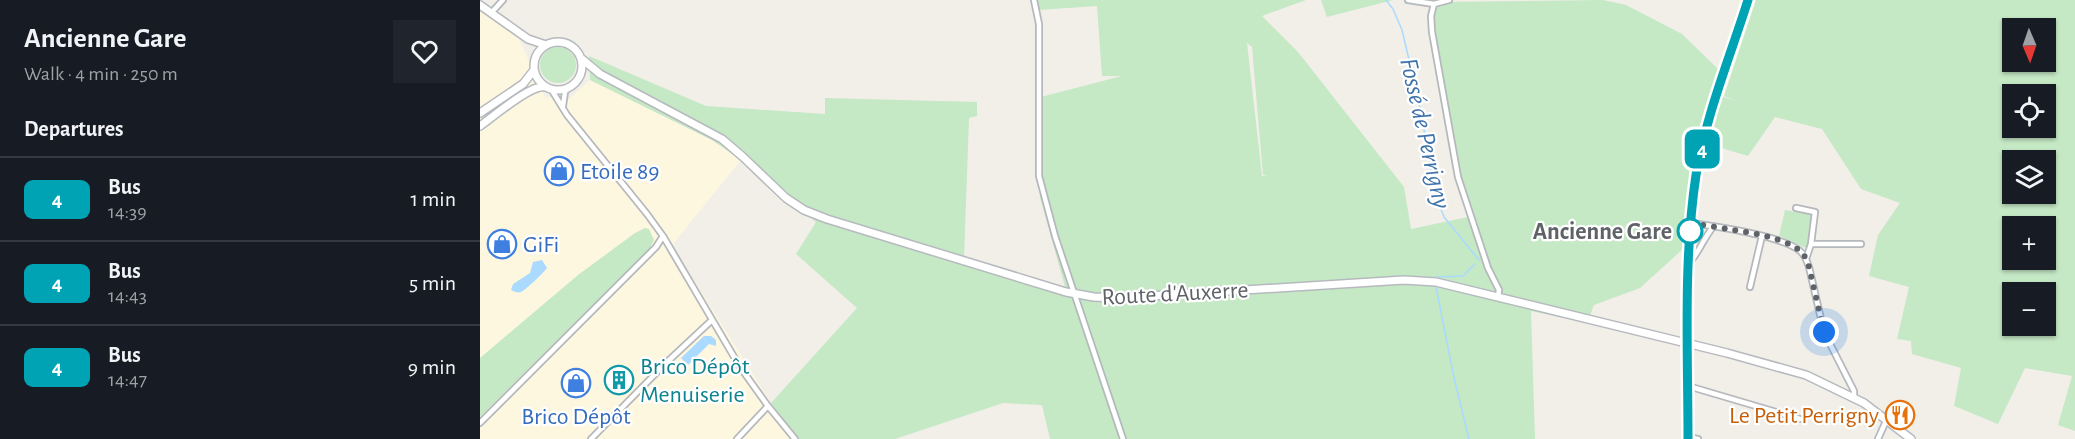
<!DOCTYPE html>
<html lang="en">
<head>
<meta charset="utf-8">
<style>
  :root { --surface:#171b24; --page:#20242c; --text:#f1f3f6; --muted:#9ea1a6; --line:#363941 }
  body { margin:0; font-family:"Alegreya Sans",sans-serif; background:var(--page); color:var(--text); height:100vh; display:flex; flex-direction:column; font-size:22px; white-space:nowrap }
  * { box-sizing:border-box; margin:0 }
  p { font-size:20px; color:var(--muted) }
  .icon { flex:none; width:33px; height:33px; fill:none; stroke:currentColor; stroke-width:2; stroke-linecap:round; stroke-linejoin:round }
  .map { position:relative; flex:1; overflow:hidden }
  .drawer { display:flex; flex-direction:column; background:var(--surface); width:480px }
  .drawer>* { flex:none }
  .badge { padding:0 12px; border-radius:9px; font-size:21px; line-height:39px }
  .needle { width:39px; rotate:178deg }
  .controls { position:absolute; left:1522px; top:18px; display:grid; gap:12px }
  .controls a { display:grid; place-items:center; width:54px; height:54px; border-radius:0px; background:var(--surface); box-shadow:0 2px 4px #0004; font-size:30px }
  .you { position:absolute; width:30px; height:30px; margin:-15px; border:4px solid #fff; border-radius:50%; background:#1a73e8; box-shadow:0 0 0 9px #1a73e833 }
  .map>.badge { position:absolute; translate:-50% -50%; box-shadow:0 0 0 3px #fff }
  h2 { padding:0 24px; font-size:22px; line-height:54px }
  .round { display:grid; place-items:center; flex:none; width:63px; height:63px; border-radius:0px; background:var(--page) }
  .overview { display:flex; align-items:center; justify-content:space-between; height:102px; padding:0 24px }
  h1 { font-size:28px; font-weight:600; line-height:45px }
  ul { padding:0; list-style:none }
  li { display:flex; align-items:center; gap:18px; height:84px; padding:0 24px; border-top:2px solid var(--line) }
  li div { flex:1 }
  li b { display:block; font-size:22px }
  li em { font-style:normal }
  li .badge { min-width:66px; font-weight:700; text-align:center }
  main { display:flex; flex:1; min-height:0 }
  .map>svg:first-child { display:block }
  .commercial { fill:#fef7e0 }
  .green { fill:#c5e8c5; fill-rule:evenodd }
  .water { fill:#aadaff }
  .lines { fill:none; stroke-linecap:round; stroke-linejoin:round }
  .stream { stroke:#aadaff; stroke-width:1.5 }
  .street-casing { stroke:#b5b8bc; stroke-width:8 }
  .secondary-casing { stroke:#b6babf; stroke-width:10 }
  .street { stroke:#fff; stroke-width:4.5 }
  .secondary { stroke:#fff; stroke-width:7 }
  .line-casing { stroke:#fff; stroke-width:14 }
  .line { stroke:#00a3b4; stroke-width:9 }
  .walk { stroke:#5f6368; stroke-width:6; stroke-dasharray:0 10.8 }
  .stop-dot { fill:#fff; stroke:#00a3b4; stroke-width:3 }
  .labels { text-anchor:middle; stroke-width:4.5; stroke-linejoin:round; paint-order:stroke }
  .shop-label { font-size:24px; fill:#366cbe; stroke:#fff; text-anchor:start }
  .stop-label { font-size:24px; font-weight:bold; fill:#5f6368; stroke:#fff; text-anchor:end }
  .street-label { font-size:24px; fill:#5f6368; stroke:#fff }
  .culture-label { font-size:24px; fill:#0d838f; stroke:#fff; text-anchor:start }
  .food-label { font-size:24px; fill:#c56008; stroke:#fff; text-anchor:end }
  .water-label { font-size:26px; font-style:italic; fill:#4174aa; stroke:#fff }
</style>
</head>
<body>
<main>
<section class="drawer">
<div class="overview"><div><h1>Ancienne Gare</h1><p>Walk · 4 min · 250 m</p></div><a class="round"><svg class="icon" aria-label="heart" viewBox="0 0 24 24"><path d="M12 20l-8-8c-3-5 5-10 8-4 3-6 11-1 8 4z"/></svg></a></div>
<h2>Departures</h2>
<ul>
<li><span class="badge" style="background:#00a3b4;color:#fff">4</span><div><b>Bus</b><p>14:39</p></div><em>1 min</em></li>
<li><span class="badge" style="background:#00a3b4;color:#fff">4</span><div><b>Bus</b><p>14:43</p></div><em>5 min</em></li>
<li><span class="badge" style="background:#00a3b4;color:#fff">4</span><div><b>Bus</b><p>14:47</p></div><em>9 min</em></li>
</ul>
</section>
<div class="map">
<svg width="1595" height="439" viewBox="0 0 1595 439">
  <rect width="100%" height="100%" fill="#f1efe8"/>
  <path class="commercial" d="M0 10 39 39 65 97 89 99 110 80 232 140 261 160 192 245 291 403 317 439H0Z"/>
  <path class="green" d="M556 0H826L782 16 818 52 924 187 931 229 988 217 951 29 958 2 1123 0 1146 5 1202 34 1240 71 1235 87 1236 91 1206 215 1204 248 1160 288 1114 305 1107 323 1051 311 1055 439H570L562 405 523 403 415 439H317L291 403 377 308 316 254 336 222 261 160 232 140 110 80 109 56 226 106 345 114V98L497 102V116L489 118 484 258 585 287 560 197 557 98 642 76H622L617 6 558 10ZM767 43 772 47 783 175 787 176H782Z
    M841 0H913L847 17Z
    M1276 0H1595V431L1578 425 1592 376 1545 368 1518 424 1474 406 1481 368 1432 354 1431 341 1417 339 1429 287 1389 276 1398 235 1420 203 1381 189 1342 129 1295 117 1268 156 1228 144 1241 96 1259 102 1244 96ZM1533 28H1566V62H1533ZM1533 94H1566V128H1533ZM1533 160H1566V194H1533ZM1533 226H1566V260H1533ZM1533 292H1566V326H1533Z
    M60 65a18 18 0 1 1 36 0a18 18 0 1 1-36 0Z
    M1305 210 1332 215 1328 249 1299 236Z
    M165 228 169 229 174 240 170 248 0 417V358L98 275 155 233Z"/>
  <path class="water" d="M62 260 67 268C63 273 46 290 41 292 37 293 35 292 31 290L33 284 50 273 53 262Z
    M224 336H231L236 340V346L229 344 208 365 201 358Z"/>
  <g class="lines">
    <path class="stream" d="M906 0 913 9 922 30 939 102 956 196 964 217 999 260
      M957 277 983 276 995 264
      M956 287 974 378 989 439"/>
    <g class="street-casing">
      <path id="street" d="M554 0 559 24V176L575 236 643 439
        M928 0 954 4 969 0
        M954 4 951 16 952 32 978 177 1008 268 1019 290 1018 297
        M12 12 23 0
        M71 89 87 115 167 214 183 236 260 367 288 406 315 439
        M83 106 85 92 88 88
        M1316 208 1335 212 1331 244 1326 259
        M1210 223C1235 226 1303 236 1320 251 1325 255 1327 261 1329 267L1344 332 1374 391V398
        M1331 244H1381
        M1209 261H1211C1220 250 1224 238 1233 227
        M1270 287 1282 236
        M1208 386 1320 419
        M0 423 176 247 183 236
        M1208 437 1218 439
        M111 439 186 363 232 320
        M257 439 288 406
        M1398 439 1406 421"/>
    </g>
    <g class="secondary-casing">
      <path id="secondary" d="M0 5 48 39 66 45
        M54 66a24 24 0 1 1 48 0a24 24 0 1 1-48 0Z
        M102 59 120 74 242 139 262 156 306 198 324 210 347 219 586 292 614 297 637 298 924 280 956 282 1247 353 1326 375 1384 403 1431 439
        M0 113 43 84 54 70
        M0 126C13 117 51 84 65 87
        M1208 439C1208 351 1202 262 1216 175 1226 115 1250 57 1268 0"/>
    </g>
    <use href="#street" class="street"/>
    <use href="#secondary" class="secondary"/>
  </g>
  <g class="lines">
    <g class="line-casing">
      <path id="line" d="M1208 439C1208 351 1203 262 1216 175 1226 115 1250 57 1268 0"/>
    </g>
    <use href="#line" class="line"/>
    <path class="walk" d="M1210 231V223L1218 224C1246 230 1299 233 1320 251 1325 255 1327 261 1329 267L1344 332"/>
  </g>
  <defs>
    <g id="shop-ring" transform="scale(1.5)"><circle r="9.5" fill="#fff" stroke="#3f7fe0" stroke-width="1.5"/><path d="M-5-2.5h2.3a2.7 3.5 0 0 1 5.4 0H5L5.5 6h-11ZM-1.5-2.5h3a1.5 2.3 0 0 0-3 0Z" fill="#3f7fe0"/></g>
    <g id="building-ring" transform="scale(1.5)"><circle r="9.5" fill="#fff" stroke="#0f9aa8" stroke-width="1.5"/><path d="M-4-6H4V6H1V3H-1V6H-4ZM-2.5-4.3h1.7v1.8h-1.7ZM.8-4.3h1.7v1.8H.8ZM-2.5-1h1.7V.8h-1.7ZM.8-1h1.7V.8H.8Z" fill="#0f9aa8"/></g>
    <g id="restaurant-ring" transform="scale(1.5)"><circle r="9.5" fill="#fff" stroke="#e8710a" stroke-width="1.5"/><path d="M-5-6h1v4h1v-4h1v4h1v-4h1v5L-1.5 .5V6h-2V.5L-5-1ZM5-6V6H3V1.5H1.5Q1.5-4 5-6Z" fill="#e8710a"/></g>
  </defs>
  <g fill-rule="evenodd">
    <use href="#shop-ring" x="79" y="171"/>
    <use href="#shop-ring" x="22" y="244"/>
    <use href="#building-ring" x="139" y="380"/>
    <use href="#shop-ring" x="96" y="383"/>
    <use href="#restaurant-ring" x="1420" y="415"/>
  </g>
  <circle class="stop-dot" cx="1210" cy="231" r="12"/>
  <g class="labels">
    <g class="shop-label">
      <text x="100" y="179">Etoile 89</text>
      <text x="43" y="252">GiFi</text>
      <text x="96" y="424" text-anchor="middle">Brico Dépôt</text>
    </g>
    <g class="stop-label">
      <text x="1192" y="239">Ancienne Gare</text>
    </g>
    <g class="street-label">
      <text transform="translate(695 293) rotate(-3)" y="8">Route d'Auxerre</text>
    </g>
    <g class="culture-label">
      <text x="160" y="374">Brico Dépôt<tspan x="160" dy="28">Menuiserie</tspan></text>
    </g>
    <g class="food-label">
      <text x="1399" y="423">Le Petit Perrigny</text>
    </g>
    <g class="water-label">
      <text transform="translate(946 133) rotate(77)" y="9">Fossé de Perrigny</text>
    </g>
  </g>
</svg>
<div class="controls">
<a><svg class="needle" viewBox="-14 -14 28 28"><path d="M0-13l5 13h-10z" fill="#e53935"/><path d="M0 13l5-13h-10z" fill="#9ea1a6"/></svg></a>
<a><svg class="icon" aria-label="locate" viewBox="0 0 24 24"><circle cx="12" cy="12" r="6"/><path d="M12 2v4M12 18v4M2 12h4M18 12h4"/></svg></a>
<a><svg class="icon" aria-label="layers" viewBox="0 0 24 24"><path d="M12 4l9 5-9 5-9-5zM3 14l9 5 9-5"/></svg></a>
<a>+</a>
<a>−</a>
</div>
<div class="you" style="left:1344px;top:332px"></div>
<b class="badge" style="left:1222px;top:149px;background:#00a3b4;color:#fff">4</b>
</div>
</main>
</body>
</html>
